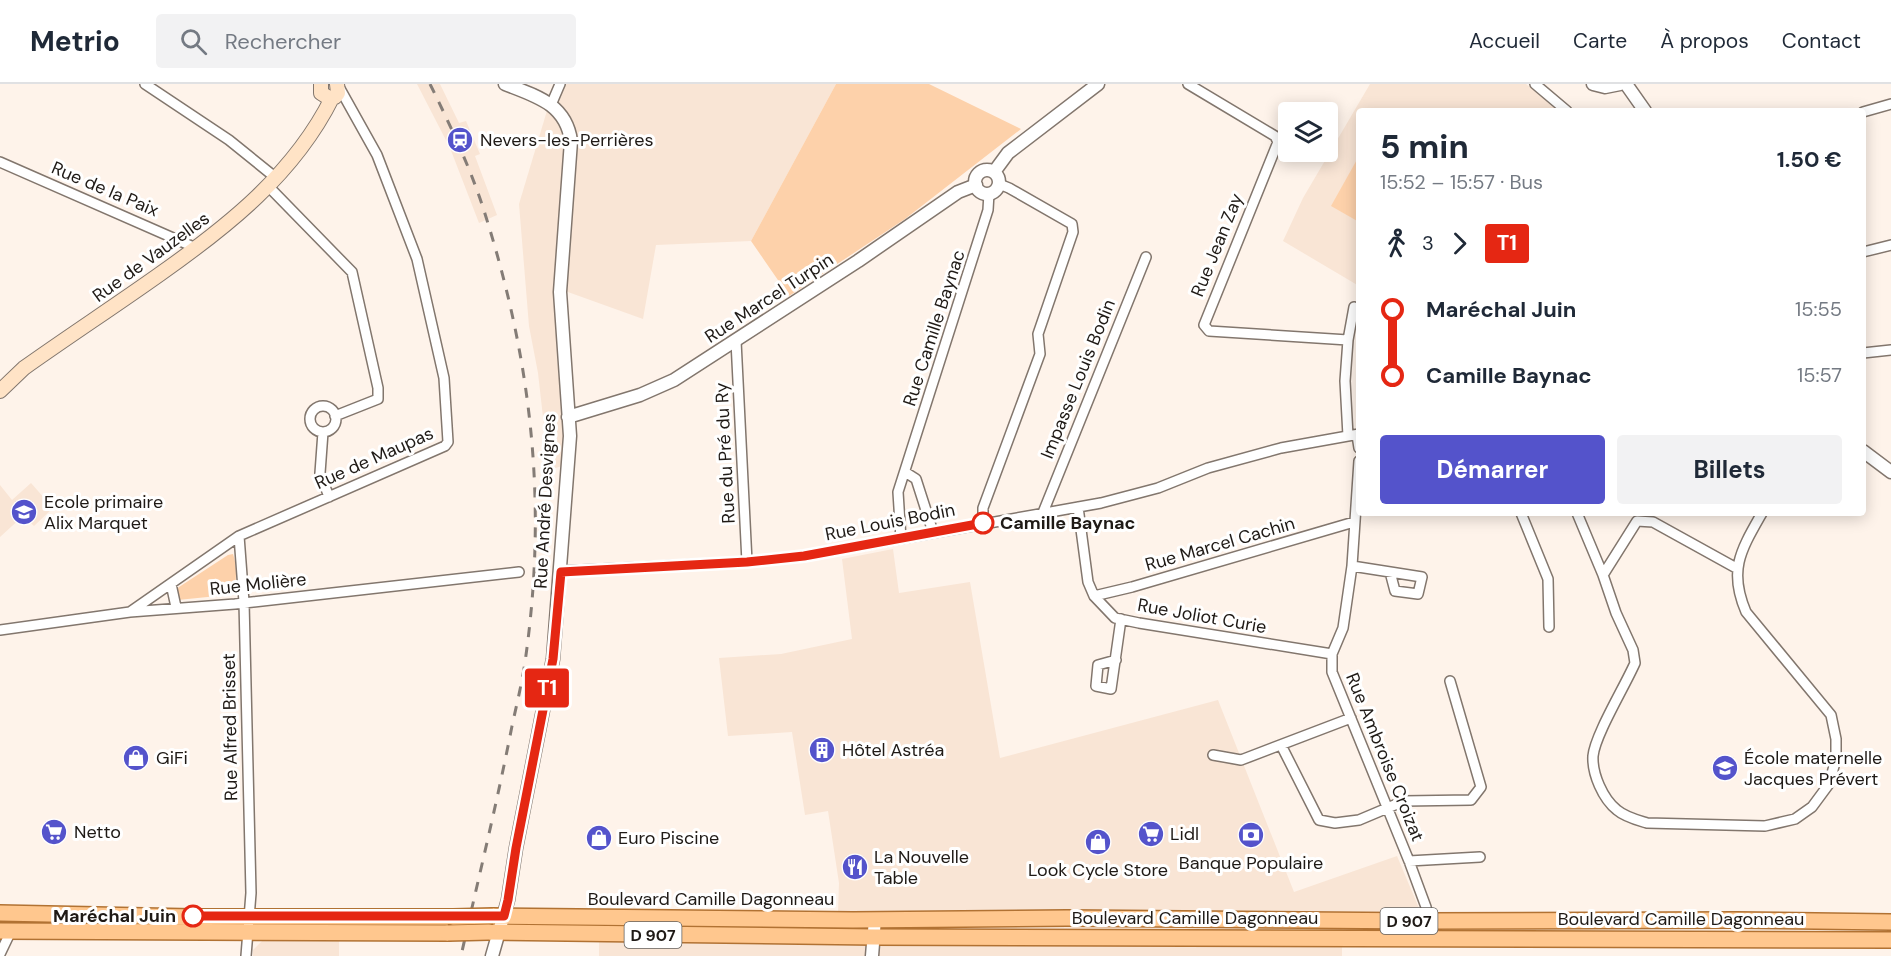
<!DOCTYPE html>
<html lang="fr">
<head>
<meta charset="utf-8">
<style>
  :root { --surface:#fff; --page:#f2f2f3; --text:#1f2937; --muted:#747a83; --line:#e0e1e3; --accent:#5453cb }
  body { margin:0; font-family:"DM Sans",sans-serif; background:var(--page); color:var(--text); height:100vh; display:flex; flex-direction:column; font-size:22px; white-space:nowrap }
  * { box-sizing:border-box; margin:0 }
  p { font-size:20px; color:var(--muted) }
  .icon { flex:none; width:33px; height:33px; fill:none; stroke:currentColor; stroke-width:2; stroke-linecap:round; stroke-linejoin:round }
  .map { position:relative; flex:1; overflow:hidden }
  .side { position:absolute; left:1356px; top:24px; width:510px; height:408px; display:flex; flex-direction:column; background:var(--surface); border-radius:6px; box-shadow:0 3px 15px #0003 }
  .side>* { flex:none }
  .badge { padding:0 12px; border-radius:4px; font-size:21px; line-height:39px }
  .buttons { position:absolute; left:1278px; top:18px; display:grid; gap:12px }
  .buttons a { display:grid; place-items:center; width:60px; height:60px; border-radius:6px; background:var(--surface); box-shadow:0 3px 15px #0003; font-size:30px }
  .map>.badge { position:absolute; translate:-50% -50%; box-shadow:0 0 0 3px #fff }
  .legs { display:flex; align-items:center; gap:9px; height:66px; padding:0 24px; font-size:20px }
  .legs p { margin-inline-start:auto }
  .head { display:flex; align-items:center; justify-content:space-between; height:102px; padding:0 24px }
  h1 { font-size:33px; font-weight:700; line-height:45px }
  .button { display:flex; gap:12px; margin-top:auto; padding:12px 24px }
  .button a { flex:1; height:69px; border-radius:6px; background:var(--accent); color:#fff; font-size:24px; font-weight:700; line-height:69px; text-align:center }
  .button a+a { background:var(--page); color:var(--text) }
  ul { padding:0 24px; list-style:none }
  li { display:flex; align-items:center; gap:21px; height:66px; font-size:22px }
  li i { display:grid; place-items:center; width:9px; height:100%; margin:0 8px; background:currentColor }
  li i::after { content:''; width:15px; height:15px; margin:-8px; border:4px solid; border-radius:50%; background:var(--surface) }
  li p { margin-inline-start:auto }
  li:first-child i { background:linear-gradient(#0000 50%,currentColor 0) }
  li:last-child i { background:linear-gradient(currentColor 50%,#0000 0) }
  header { display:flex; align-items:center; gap:36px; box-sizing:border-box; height:84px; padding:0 30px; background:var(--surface); border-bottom:2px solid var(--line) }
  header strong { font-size:28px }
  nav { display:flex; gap:33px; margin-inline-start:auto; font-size:21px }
  .search { width:420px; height:54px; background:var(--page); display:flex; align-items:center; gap:15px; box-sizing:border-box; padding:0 21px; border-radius:6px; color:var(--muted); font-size:22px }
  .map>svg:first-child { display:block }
  .built { fill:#f9e5d5 }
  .green { fill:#fdd1aa }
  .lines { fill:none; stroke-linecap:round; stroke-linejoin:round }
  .minor-casing { stroke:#82766d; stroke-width:12 }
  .tertiary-casing { stroke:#82766d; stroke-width:15 }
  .secondary-casing { stroke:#82766d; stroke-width:16 }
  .primary-casing { stroke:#b17233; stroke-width:18 }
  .minor { stroke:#fff; stroke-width:9 }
  .tertiary { stroke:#fff; stroke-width:12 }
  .secondary { stroke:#ffe3c6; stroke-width:14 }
  .primary { stroke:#ffc78e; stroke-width:15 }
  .rail { stroke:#847c76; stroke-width:3; stroke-dasharray:10 10; stroke-linecap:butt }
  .primary-bridge-casing { stroke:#b17233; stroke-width:18; stroke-linecap:butt }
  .primary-bridge { stroke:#ffc78e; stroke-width:15 }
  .line-1-casing { stroke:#fff; stroke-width:14 }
  .line-1 { stroke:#e52713; stroke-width:9 }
  .stop-1-dot { fill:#fff; stroke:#e52713; stroke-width:3 }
  .labels { text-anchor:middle; stroke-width:6; stroke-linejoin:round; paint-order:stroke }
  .shield { fill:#fff; stroke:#625f5c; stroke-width:1.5 }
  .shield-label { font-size:16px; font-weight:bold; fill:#1f1a16 }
  .poi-label { font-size:18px; fill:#1f1a16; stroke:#fff; text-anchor:start }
  .street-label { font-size:18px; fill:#1f1a16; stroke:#fff }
  .stop-label { font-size:18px; font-weight:bold; fill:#1f1a16; stroke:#fff; text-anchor:start }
</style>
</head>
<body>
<header>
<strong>Metrio</strong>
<div class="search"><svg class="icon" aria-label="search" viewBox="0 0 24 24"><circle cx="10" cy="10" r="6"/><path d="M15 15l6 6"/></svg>Rechercher</div>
<nav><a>Accueil</a><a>Carte</a><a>À propos</a><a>Contact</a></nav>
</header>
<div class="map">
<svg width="1891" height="872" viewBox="0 0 1891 872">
  <rect width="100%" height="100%" fill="#fef3ea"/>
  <path class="built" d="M417 0H440L459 39 466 37 480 70 475 72 497 131 479 139 450 64Z
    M555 0H836L751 157 656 161 643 235 554 203 557 275 564 343 562 382 549 386 538 289 529 242 519 120Z
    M1370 0H1526L1559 27H1359V202L1283 157 1303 114Z
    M31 399 53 424 34 442 23 432 0 453V401L12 416Z
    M893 465 899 509 970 498 1000 674 1218 616 1294 808 1397 772 1421 829 1342 830V872H599V856L837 857 839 799 828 727 805 731 792 648 728 652 719 574 781 570 852 555 842 475Z
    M262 857H339V872H253V866Z"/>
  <path class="green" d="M836 0H929L1021 45 905 135 789 212 751 157Z
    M1359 72V138L1331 122Z
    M233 470C237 481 237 498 233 509L227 511 178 516 176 506 179 503 228 471Z"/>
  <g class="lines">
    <g class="minor-casing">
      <path id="minor" d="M145 0 229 56 276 94
        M1188 0 1275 52 1278 58 1204 241 1209 247 1348 256 1345 297 1348 352
        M1535 0 1567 27
        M551 21 560 0
        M1863 28 1891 20
        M0 78 196 164
        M268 102 352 188 378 304V315L335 332
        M1863 168 1891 161
        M1348 256 1354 223
        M736 257 747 478
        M1863 269 1891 266
        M310 335a13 13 0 1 1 26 0a13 13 0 1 1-26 0Z
        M323 348 320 389 329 413
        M1357 351 1359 364
        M1359 377 1352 482 1343 544 1332 570V588L1409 777 1426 823 1428 837
        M905 388 916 395 933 448
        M1078 423 1088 498 1094 512 1115 534 1139 539 1332 570
        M1521 429 1548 495 1549 543
        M1577 429 1603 491 1616 529 1633 566 1635 579C1625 602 1595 651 1593 672 1592 690 1603 715 1617 726 1625 733 1637 736 1647 739L1765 742 1795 735 1812 723 1829 700 1836 675V655L1831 631 1746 528C1728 486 1741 466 1762 429
        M1042 431 1146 173
        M983 439V424L1040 270 1038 250 1073 148 1072 140 1009 104 999 100
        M239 452 244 518 251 809 246 872
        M901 455 898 408 988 126 989 109
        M1352 482 1422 493 1418 510 1395 507 1390 488
        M561 487 747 478 804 472 1101 419 1158 404 1208 384 1281 364 1359 350
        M1603 491 1637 437 1653 438 1738 485
        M171 500 176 523
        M1094 512 1132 503 1354 438
        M130 528 239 452 445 362 448 358 444 294 417 175 377 71 339 3
        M0 546 130 528 235 520 519 488
        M1116 576 1098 581 1096 602 1111 605 1121 535
        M1281 661 1319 736 1335 739 1359 736 1404 717 1471 716 1481 703 1450 597
        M1213 671 1241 676 1351 634
        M1409 777 1480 773
        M0 870 11 847"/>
    </g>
    <g class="tertiary-casing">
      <path id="tertiary" d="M1593 0 1605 3 1620 0
        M1626 0 1645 27
        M975 98a12 12 0 1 1 24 0a12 12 0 1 1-24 0Z
        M994 88 1008 69 1098 0
        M568 333 640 311 674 296 858 177 958 108 976 101
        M1863 367 1891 388
        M492 872 508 816 516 764 553 575 570 352 560 208 571 57C566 20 536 12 505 0
        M872 872 875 835"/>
    </g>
    <g class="secondary-casing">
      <path id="secondary" d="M321 0V9L329 14 335 13 338 9 337 0
        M0 307 24 284C69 252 115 222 160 190 228 142 294 90 332 14"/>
    </g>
    <g class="primary-casing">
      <path id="primary" d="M0 829 193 833H453
        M493 832 853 836 1067 834 1428 837 1736 836 1891 838
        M0 847 448 849
        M489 848 874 853 1891 856"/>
    </g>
    <use href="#minor" class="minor"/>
    <use href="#tertiary" class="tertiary"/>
    <use href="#secondary" class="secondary"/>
    <use href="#primary" class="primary"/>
    <path class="rail" d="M430 0C451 43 472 87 486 133 532 280 547 419 526 571 523 595 517 619 512 642 497 719 478 796 461 872"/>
    <g class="primary-bridge-casing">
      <path id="primary-bridge" d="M453 833 493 832
        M448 849 489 848"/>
    </g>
    <use href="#primary-bridge" class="primary-bridge"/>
  </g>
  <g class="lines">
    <g class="line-1-casing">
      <path id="line-1" d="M193 832H504L508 816 516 764 553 575 561 488 747 478 804 472 983 439"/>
    </g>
    <use href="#line-1" class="line-1"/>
  </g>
  <defs>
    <g id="station-disc" transform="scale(1.35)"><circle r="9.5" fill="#5453cb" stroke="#fff"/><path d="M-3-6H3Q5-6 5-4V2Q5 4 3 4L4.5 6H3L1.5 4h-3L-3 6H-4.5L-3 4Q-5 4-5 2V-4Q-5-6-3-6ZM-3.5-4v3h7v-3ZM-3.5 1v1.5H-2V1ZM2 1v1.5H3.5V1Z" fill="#fff"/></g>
    <g id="school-disc" transform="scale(1.35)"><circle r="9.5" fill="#5453cb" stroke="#fff"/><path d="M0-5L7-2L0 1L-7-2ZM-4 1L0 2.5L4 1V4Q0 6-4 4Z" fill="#fff"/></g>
    <g id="building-disc" transform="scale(1.35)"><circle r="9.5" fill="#5453cb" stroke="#fff"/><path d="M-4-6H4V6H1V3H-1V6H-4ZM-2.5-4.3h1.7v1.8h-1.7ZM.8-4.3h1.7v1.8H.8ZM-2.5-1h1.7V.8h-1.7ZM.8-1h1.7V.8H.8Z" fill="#fff"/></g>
    <g id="shop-disc" transform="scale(1.35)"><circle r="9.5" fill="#5453cb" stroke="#fff"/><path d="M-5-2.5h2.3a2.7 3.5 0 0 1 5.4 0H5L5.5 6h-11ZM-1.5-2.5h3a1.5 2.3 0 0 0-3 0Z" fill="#fff"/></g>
    <g id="supermarket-disc" transform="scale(1.35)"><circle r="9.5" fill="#5453cb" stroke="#fff"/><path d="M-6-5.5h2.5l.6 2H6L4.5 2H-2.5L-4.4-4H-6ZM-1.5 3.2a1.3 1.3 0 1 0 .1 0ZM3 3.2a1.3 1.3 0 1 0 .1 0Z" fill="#fff"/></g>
    <g id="bank-disc" transform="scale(1.35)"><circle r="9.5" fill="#5453cb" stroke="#fff"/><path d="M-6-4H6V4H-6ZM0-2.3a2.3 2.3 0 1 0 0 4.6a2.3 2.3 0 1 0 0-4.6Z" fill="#fff"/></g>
    <g id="restaurant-disc" transform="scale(1.35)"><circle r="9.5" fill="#5453cb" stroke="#fff"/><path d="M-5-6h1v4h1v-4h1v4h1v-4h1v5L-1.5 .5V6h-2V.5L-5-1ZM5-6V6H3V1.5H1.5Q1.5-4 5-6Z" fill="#fff"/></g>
  </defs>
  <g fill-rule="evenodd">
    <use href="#station-disc" x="460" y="56"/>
    <use href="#school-disc" x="24" y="428"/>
    <use href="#building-disc" x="822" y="666"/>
    <use href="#shop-disc" x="136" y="674"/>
    <use href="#school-disc" x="1725" y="684"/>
    <use href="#supermarket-disc" x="54" y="748"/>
    <use href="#supermarket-disc" x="1151" y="750"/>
    <use href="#bank-disc" x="1251" y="751"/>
    <use href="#shop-disc" x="599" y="754"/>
    <use href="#shop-disc" x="1098" y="758"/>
    <use href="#restaurant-disc" x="855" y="783"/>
  </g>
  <g class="stop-1-dot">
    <circle cx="983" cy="439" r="10"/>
    <circle cx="193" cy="832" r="10"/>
  </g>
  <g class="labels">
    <g class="shield">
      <rect x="1380.5" y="824" width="57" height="26" rx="4.5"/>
      <rect x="624.5" y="838" width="57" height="26" rx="4.5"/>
    </g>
    <g class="shield-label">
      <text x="1409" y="843">D 907</text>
      <text x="653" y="857">D 907</text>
    </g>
    <g class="poi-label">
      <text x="480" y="62">Nevers-les-Perrières</text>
      <text x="44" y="424">Ecole primaire<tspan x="44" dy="21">Alix Marquet</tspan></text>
      <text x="842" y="672">Hôtel Astréa</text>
      <text x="156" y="680">GiFi</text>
      <text x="1744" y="680">École maternelle<tspan x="1744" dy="21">Jacques Prévert</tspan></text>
      <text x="74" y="754">Netto</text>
      <text x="1170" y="756">Lidl</text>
      <text x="618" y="760">Euro Piscine</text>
      <text x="874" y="779">La Nouvelle<tspan x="874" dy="21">Table</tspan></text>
      <text x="1251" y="785" text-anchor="middle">Banque Populaire</text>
      <text x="1098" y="792" text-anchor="middle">Look Cycle Store</text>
    </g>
    <g class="street-label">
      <text transform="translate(105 105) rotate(23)" y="6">Rue de la Paix</text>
      <text transform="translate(1217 161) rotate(-68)" y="6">Rue Jean Zay</text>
      <text transform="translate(151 173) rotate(-36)" y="6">Rue de Vauzelles</text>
      <text transform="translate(769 214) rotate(-33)" y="6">Rue Marcel Turpin</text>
      <text transform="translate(934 244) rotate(-72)" y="6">Rue Camille Baynac</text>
      <text transform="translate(1078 295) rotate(-68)" y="6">Impasse Louis Bodin</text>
      <text transform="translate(725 369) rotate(-93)" y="6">Rue du Pré du Ry</text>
      <text transform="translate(374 374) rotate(-24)" y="6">Rue de Maupas</text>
      <text transform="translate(545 417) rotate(-87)" y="6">Rue André Desvignes</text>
      <text transform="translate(890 438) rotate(-11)" y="6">Rue Louis Bodin</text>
      <text transform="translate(1220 460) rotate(-16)" y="6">Rue Marcel Cachin</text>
      <text transform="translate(258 500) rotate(-6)" y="6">Rue Molière</text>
      <text transform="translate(1202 532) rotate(10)" y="6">Rue Joliot Curie</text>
      <text transform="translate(230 643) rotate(-91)" y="6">Rue Alfred Brisset</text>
      <text transform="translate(1385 673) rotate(68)" y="6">Rue Ambroise Croizat</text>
      <text x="711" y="821">Boulevard Camille Dagonneau</text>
      <text x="1195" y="840">Boulevard Camille Dagonneau</text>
      <text x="1681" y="841">Boulevard Camille Dagonneau</text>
    </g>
    <g class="stop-label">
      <text x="1000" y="445">Camille Baynac</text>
      <text x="176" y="838" text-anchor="end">Maréchal Juin</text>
    </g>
  </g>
</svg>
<div class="buttons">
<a><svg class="icon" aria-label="layers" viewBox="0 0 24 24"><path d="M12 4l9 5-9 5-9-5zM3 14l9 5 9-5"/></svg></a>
</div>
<b class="badge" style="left:547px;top:604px;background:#e52713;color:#fff">T1</b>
<section class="side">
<div class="head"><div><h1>5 min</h1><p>15:52 – 15:57 · Bus</p></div><b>1.50 €</b></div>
<div class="legs"><svg class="icon" aria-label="walk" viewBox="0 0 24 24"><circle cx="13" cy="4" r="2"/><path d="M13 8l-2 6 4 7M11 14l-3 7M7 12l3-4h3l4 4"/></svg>3<svg class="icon" aria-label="forward" viewBox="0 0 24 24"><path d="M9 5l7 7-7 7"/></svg><b class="badge" style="background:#e52713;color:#fff">T1</b></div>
<ul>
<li><i style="color:#e52713"></i><b>Maréchal Juin</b><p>15:55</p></li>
<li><i style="color:#e52713"></i><b>Camille Baynac</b><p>15:57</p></li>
</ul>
<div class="button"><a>Démarrer</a><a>Billets</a></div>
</section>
</div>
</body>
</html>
